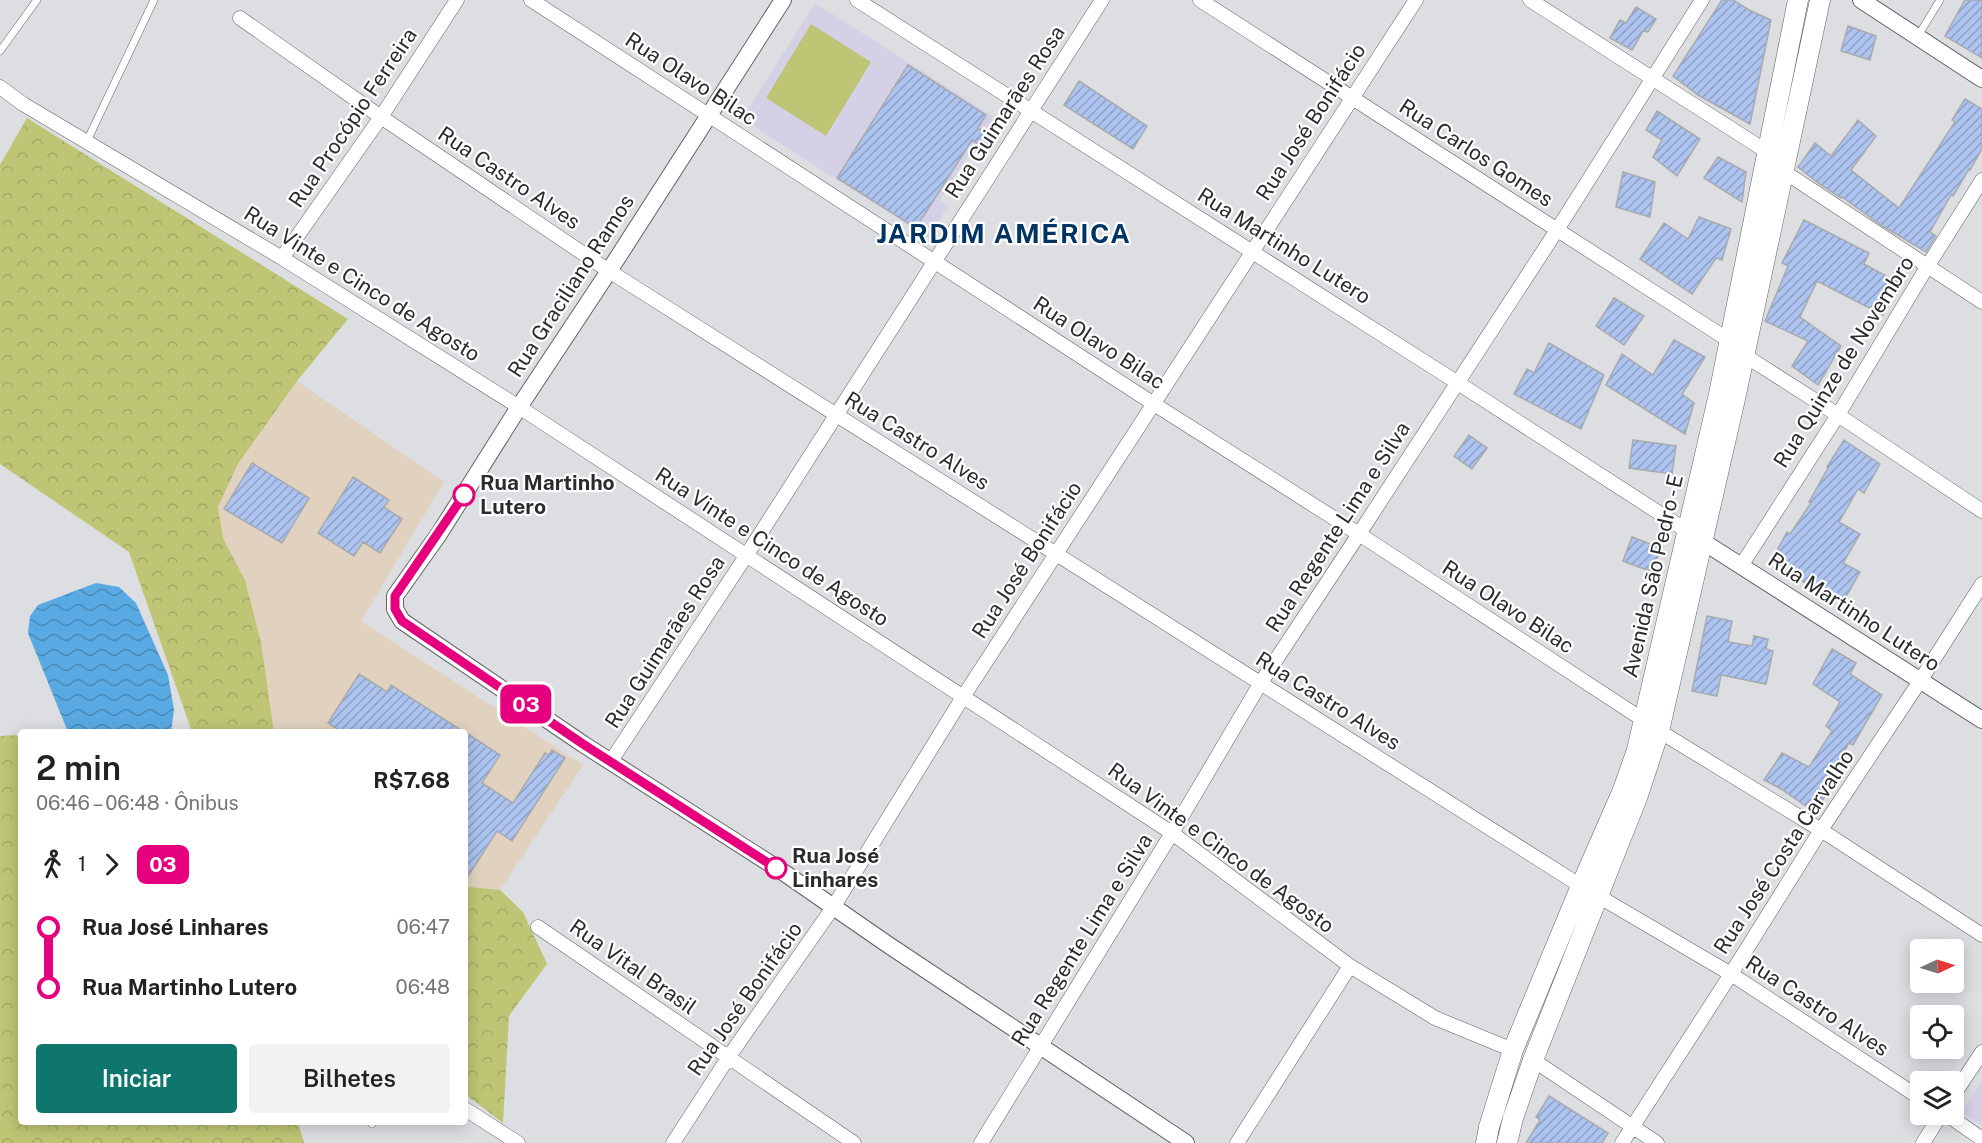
<!DOCTYPE html>
<html lang="pt">
<head>
<meta charset="utf-8">
<style>
  :root { --surface:#fff; --page:#f2f2f2; --text:#222; --muted:#767676; --accent:#0f766e }
  body { margin:0; font-family:"Public Sans",sans-serif; background:var(--page); color:var(--text); height:100vh; display:flex; flex-direction:column; font-size:22px; white-space:nowrap }
  * { box-sizing:border-box; margin:0 }
  p { font-size:20px; color:var(--muted) }
  .icon { flex:none; width:33px; height:33px; fill:none; stroke:currentColor; stroke-width:2; stroke-linecap:round; stroke-linejoin:round }
  .map { position:relative; flex:1; overflow:hidden }
  .drawer { position:absolute; left:18px; top:729px; width:450px; height:396px; display:flex; flex-direction:column; background:var(--surface); border-radius:6px; box-shadow:0 3px 15px #0003 }
  .drawer>* { flex:none }
  .badge { padding:0 12px; border-radius:9px; font-size:21px; line-height:39px }
  .needle { width:39px; rotate:86deg }
  .fabs { position:absolute; left:1910px; top:939px; display:grid; gap:12px }
  .fabs a { display:grid; place-items:center; width:54px; height:54px; border-radius:6px; background:var(--surface); box-shadow:0 3px 15px #0003; font-size:30px }
  .map>.badge { position:absolute; translate:-50% -50%; box-shadow:0 0 0 3px #fff }
  .legs { display:flex; align-items:center; gap:9px; height:66px; padding:0 18px; font-size:20px }
  .legs p { margin-inline-start:auto }
  .summary { display:flex; align-items:center; justify-content:space-between; height:102px; padding:0 18px }
  h1 { font-size:33px; font-weight:600; line-height:45px }
  .button { display:flex; gap:12px; margin-top:auto; padding:12px 18px }
  .button a { flex:1; height:69px; border-radius:6px; background:var(--accent); color:#fff; font-size:24px; font-weight:600; line-height:69px; text-align:center }
  .button a+a { background:var(--page); color:var(--text) }
  ul { padding:0 18px; list-style:none }
  li { display:flex; align-items:center; gap:21px; height:60px; font-size:22px }
  li i { display:grid; place-items:center; width:9px; height:100%; margin:0 8px; background:currentColor }
  li i::after { content:''; width:15px; height:15px; margin:-8px; border:4px solid; border-radius:50%; background:var(--surface) }
  li p { margin-inline-start:auto }
  li:first-child i { background:linear-gradient(#0000 50%,currentColor 0) }
  li:last-child i { background:linear-gradient(currentColor 50%,#0000 0) }
  .map>svg:first-child { display:block }
  .industrial { fill:#e0d2bf }
  .education { fill:#d4d1e7 }
  .forest { fill:url(#forest-crowns) }
  .pitch { fill:#bec574 }
  .water { fill:url(#water-waves) }
  .building { fill:url(#building-hatch); stroke:#a8aaad; stroke-width:1.5 }
  .lines { fill:none; stroke-linecap:round; stroke-linejoin:round }
  .service-casing { stroke:#616265; stroke-width:8 }
  .minor-casing { stroke:#616265; stroke-width:15 }
  .tertiary-casing { stroke:#616265; stroke-width:18 }
  .secondary-casing { stroke:#616265; stroke-width:21 }
  .service { stroke:#fff; stroke-width:7 }
  .minor { stroke:#fff; stroke-width:14 }
  .tertiary { stroke:#fff; stroke-width:16 }
  .secondary { stroke:#fff; stroke-width:20 }
  .line-1-casing { stroke:#fff; stroke-width:14 }
  .line-1 { stroke:#e6007e; stroke-width:9 }
  .stop-1-dot { fill:#fff; stroke:#e6007e; stroke-width:3 }
  .labels { text-anchor:middle; stroke-width:4.5; stroke-linejoin:round; paint-order:stroke }
  .street-label { font-size:21px; fill:#2a2b2c; stroke:#fff }
  .stop-label { font-size:21px; font-weight:bold; fill:#2a2b2c; stroke:#fff; text-anchor:start }
  .district-label { font-size:27px; font-weight:bold; letter-spacing:1.5px; fill:#003465; stroke:#fff }
</style>
</head>
<body>
<div class="map">
<svg width="1982" height="1143" viewBox="0 0 1982 1143">
  <defs>
    <pattern id="forest-crowns" width="20" height="18" patternUnits="userSpaceOnUse" patternTransform="scale(1.5)"><rect width="20" height="18" fill="#bec574"/><path d="M2 6a3 3 0 1 1 6 0M12 15a3 3 0 1 1 6 0" fill="none" stroke="#a3a965"/></pattern>
    <pattern id="water-waves" width="16" height="10" patternUnits="userSpaceOnUse" patternTransform="scale(1.5)"><rect width="16" height="10" fill="#59a9e2"/><path d="M0 5q4-4 8 0t8 0" fill="none" stroke="#4a8ab7"/></pattern>
    <pattern id="building-hatch" width="6" height="6" patternUnits="userSpaceOnUse" patternTransform="scale(1.5)"><rect width="6" height="6" fill="#adc4f1"/><path d="M-1 1l2-2M0 6l6-6M5 7l2-2" fill="none" stroke="#8d9fc3"/></pattern>
  </defs>
  <rect width="100%" height="100%" fill="#dcdee2"/>
  <path class="industrial" d="M297 381 444 482 361 621 583 765 500 890 470 887 465 891V732H274L261 642 245 580 223 538 218 507 238 464Z"/>
  <path class="education" d="M815 3 1002 122 981 156 971 151 940 200 948 206 928 238 742 119Z
    M1982 1080V1125L1962 1112Z"/>
  <path class="forest" d="M27 118 348 319 297 381 238 464 218 507 223 538 245 580 261 642 274 732H192L129 552 0 464V165Z
    M16 735 21 739V1122H298L304 1143H0V736Z
    M470 887 500 890 523 912 547 964 509 1016 503 1123 465 1094V891Z"/>
  <path class="pitch" d="M811 24 871 62 826 136 766 98Z"/>
  <path class="water" d="M96 583 119 587 136 603 168 675 174 710 171 732H68L28 633 30 616 38 605Z"/>
  <path class="building" d="M1722 0H1733L1749 10 1771 20 1750 124 1698 95 1673 76Z
    M1965 0H1982V58L1945 36Z
    M1636 7 1656 19 1648 32 1643 31 1632 50 1610 38 1620 20 1626 23Z
    M1848 26 1876 36 1870 60 1841 51Z
    M908 65 986 115 978 128 993 137 986 149 972 140 916 228 837 178Z
    M1079 81 1147 126 1133 149 1064 105Z
    M1965 99 1982 109V149L1970 170 1969 169 1953 196 1951 195 1930 232 1936 236 1926 252 1881 225 1842 197 1841 198 1818 183 1798 167 1815 143 1831 156 1858 120 1876 136 1851 170 1899 208 1955 122 1952 120Z
    M1657 111 1700 139 1677 176 1653 157 1662 140 1646 130Z
    M1718 157 1746 172 1742 202 1704 178Z
    M1623 172 1655 182 1650 217 1616 207Z
    M1699 217 1731 229 1722 260 1716 258 1692 294 1640 259 1664 223 1688 239Z
    M1804 220 1869 253 1864 264 1899 283 1883 315 1817 281 1800 317 1841 346 1818 385 1792 366 1808 341 1765 321 1788 266 1782 263Z
    M1614 298 1644 316 1624 345 1596 326Z
    M1674 340 1705 357 1682 394 1694 403 1685 434 1606 385 1622 354 1653 375Z
    M1549 343 1604 375 1581 429 1514 394 1527 369 1534 373Z
    M1469 435 1487 448 1472 469 1454 456Z
    M1633 440 1676 446 1672 474 1629 468Z
    M1844 440 1880 464 1864 493 1858 489 1839 522 1860 534 1843 563 1860 572 1844 600 1808 581 1807 584 1771 561 1787 532 1790 534 1811 503 1809 502 1828 468 1827 467Z
    M252 463 309 498 282 543 224 509Z
    M353 477 389 500 384 507 402 519 380 553 363 542 354 556 318 533Z
    M1632 537 1661 548 1652 572 1623 561Z
    M1707 616 1732 621 1728 642 1752 646 1754 636 1768 639 1766 649 1773 651 1766 684 1721 675 1717 696 1692 691Z
    M1832 649 1856 663 1850 674 1882 695 1853 745 1849 743 1820 791 1826 794 1816 813 1781 789 1764 780 1782 753 1809 767 1832 731 1826 726 1840 702 1813 684Z
    M359 674 387 692 391 685 464 732H342L328 723Z
    M465 732 500 755 482 783 513 803 545 753 549 755 552 750 565 758 512 841 497 831 465 881Z
    M1549 1096 1608 1133 1602 1143H1526L1540 1120 1536 1117Z"/>
  <g class="lines">
    <g class="service-casing">
      <path id="service" d="M1918 36 1940 0
        M0 51 37 0
        M87 141 154 0
        M372 1124 374 1122"/>
    </g>
    <g class="minor-casing">
      <path id="minor" d="M531 0 1154 404 1359 534 1645 721
        M857 0 1458 383 1687 531
        M1200 0 1730 341
        M1530 0 1769 153
        M240 18 381 117 609 271 1581 886
        M0 87 23 104 282 258 519 407 1172 833 1350 966 1435 1018 1513 1050
        M1783 171 1982 302
        M282 258 381 117 457 0
        M1744 355 1838 415 1982 511
        M1741 566 1838 415 1927 267 1982 180
        M1659 731 1821 830 1982 935
        M611 761 746 556 1102 0
        M1598 896 1731 974 1920 1098
        M538 927 854 1143
        M1533 1060 1657 1143
        M1953 1096 1982 1052
        M465 1109 518 1143
        M1946 1114 1982 1139
        M673 1143 728 1058 834 906 963 697 1416 0
        M981 1143 1172 833 1260 684 1359 534 1557 230 1702 0
        M1237 1143 1350 966
        M1622 1143 1731 974 1821 830 1920 681 1982 584
        M1923 1143 1941 1114"/>
    </g>
    <g class="tertiary-casing">
      <path id="tertiary" d="M783 0 609 271 519 407 439 534 395 596V609L402 621 583 744 783 872 887 944 1186 1143
        M1861 0 1982 79
        M1702 541 1982 720"/>
    </g>
    <g class="secondary-casing">
      <path id="secondary" d="M1486 1143 1489 1127 1513 1050 1581 886 1623 790 1637 750 1719 394 1798 0
        M1507 1143 1513 1118 1533 1060 1638 795 1659 731 1735 399 1820 0"/>
    </g>
    <use href="#service" class="service"/>
    <use href="#minor" class="minor"/>
    <use href="#tertiary" class="tertiary"/>
    <use href="#secondary" class="secondary"/>
  </g>
  <g class="lines">
    <g class="line-1-casing">
      <path id="line-1" d="M464 495 395 596V609L402 621 583 744 776 868"/>
    </g>
    <use href="#line-1" class="line-1"/>
  </g>
  <g class="stop-1-dot">
    <circle cx="464" cy="495" r="10"/>
    <circle cx="776" cy="868" r="10"/>
  </g>
  <g class="labels">
    <g class="street-label">
      <text transform="translate(691 79) rotate(33)" y="7">Rua Olavo Bilac</text>
      <text transform="translate(1005 112) rotate(-57)" y="7">Rua Guimarães Rosa</text>
      <text transform="translate(353 118) rotate(-56)" y="7">Rua Procópio Ferreira</text>
      <text transform="translate(1311 122) rotate(-57)" y="7">Rua José Bonifácio</text>
      <text transform="translate(1476 153) rotate(33)" y="7">Rua Carlos Gomes</text>
      <text transform="translate(509 178) rotate(34)" y="7">Rua Castro Alves</text>
      <text transform="translate(1284 246) rotate(32)" y="7">Rua Martinho Lutero</text>
      <text transform="translate(362 284) rotate(32)" y="7">Rua Vinte e Cinco de Agosto</text>
      <text transform="translate(571 286) rotate(-57)" y="7">Rua Graciliano Ramos</text>
      <text transform="translate(1099 343) rotate(33)" y="7">Rua Olavo Bilac</text>
      <text transform="translate(1844 362) rotate(-58)" y="7">Rua Quinze de Novembro</text>
      <text transform="translate(917 441) rotate(32)" y="7">Rua Castro Alves</text>
      <text transform="translate(1338 527) rotate(-57)" y="7">Rua Regente Lima e Silva</text>
      <text transform="translate(772 547) rotate(33)" y="7">Rua Vinte e Cinco de Agosto</text>
      <text transform="translate(1027 560) rotate(-57)" y="7">Rua José Bonifácio</text>
      <text transform="translate(1653 576) rotate(-77)" y="7">Avenida São Pedro - E</text>
      <text transform="translate(1508 607) rotate(33)" y="7">Rua Olavo Bilac</text>
      <text transform="translate(1854 612) rotate(33)" y="7">Rua Martinho Lutero</text>
      <text transform="translate(665 642) rotate(-57)" y="7">Rua Guimarães Rosa</text>
      <text transform="translate(1328 701) rotate(32)" y="7">Rua Castro Alves</text>
      <text transform="translate(1221 848) rotate(36)" y="7">Rua Vinte e Cinco de Agosto</text>
      <text transform="translate(1784 852) rotate(-57)" y="7">Rua José Costa Carvalho</text>
      <text transform="translate(1082 940) rotate(-58)" y="7">Rua Regente Lima e Silva</text>
      <text transform="translate(633 967) rotate(35)" y="7">Rua Vital Brasil</text>
      <text transform="translate(745 999) rotate(-55)" y="7">Rua José Bonifácio</text>
      <text transform="translate(1817 1006) rotate(33)" y="7">Rua Castro Alves</text>
    </g>
    <g class="stop-label">
      <text x="480" y="490">Rua Martinho<tspan x="480" dy="24">Lutero</tspan></text>
      <text x="792" y="863">Rua José<tspan x="792" dy="24">Linhares</tspan></text>
    </g>
    <g class="district-label">
      <text x="1004" y="243">JARDIM AMÉRICA</text>
    </g>
  </g>
</svg>
<div class="fabs">
<a><svg class="needle" viewBox="-14 -14 28 28"><path d="M0-13l5 13h-10z" fill="#e53935"/><path d="M0 13l5-13h-10z" fill="#767676"/></svg></a>
<a><svg class="icon" aria-label="locate" viewBox="0 0 24 24"><circle cx="12" cy="12" r="6"/><path d="M12 2v4M12 18v4M2 12h4M18 12h4"/></svg></a>
<a><svg class="icon" aria-label="layers" viewBox="0 0 24 24"><path d="M12 4l9 5-9 5-9-5zM3 14l9 5 9-5"/></svg></a>
</div>
<b class="badge" style="left:526px;top:704px;background:#e6007e;color:#fff">03</b>
<section class="drawer">
<div class="summary"><div><h1>2 min</h1><p>06:46 – 06:48 · Ônibus</p></div><b>R$7.68</b></div>
<div class="legs"><svg class="icon" aria-label="walk" viewBox="0 0 24 24"><circle cx="13" cy="4" r="2"/><path d="M13 8l-2 6 4 7M11 14l-3 7M7 12l3-4h3l4 4"/></svg>1<svg class="icon" aria-label="forward" viewBox="0 0 24 24"><path d="M9 5l7 7-7 7"/></svg><b class="badge" style="background:#e6007e;color:#fff">03</b></div>
<ul>
<li><i style="color:#e6007e"></i><b>Rua José Linhares</b><p>06:47</p></li>
<li><i style="color:#e6007e"></i><b>Rua Martinho Lutero</b><p>06:48</p></li>
</ul>
<div class="button"><a>Iniciar</a><a>Bilhetes</a></div>
</section>
</div>
</body>
</html>
